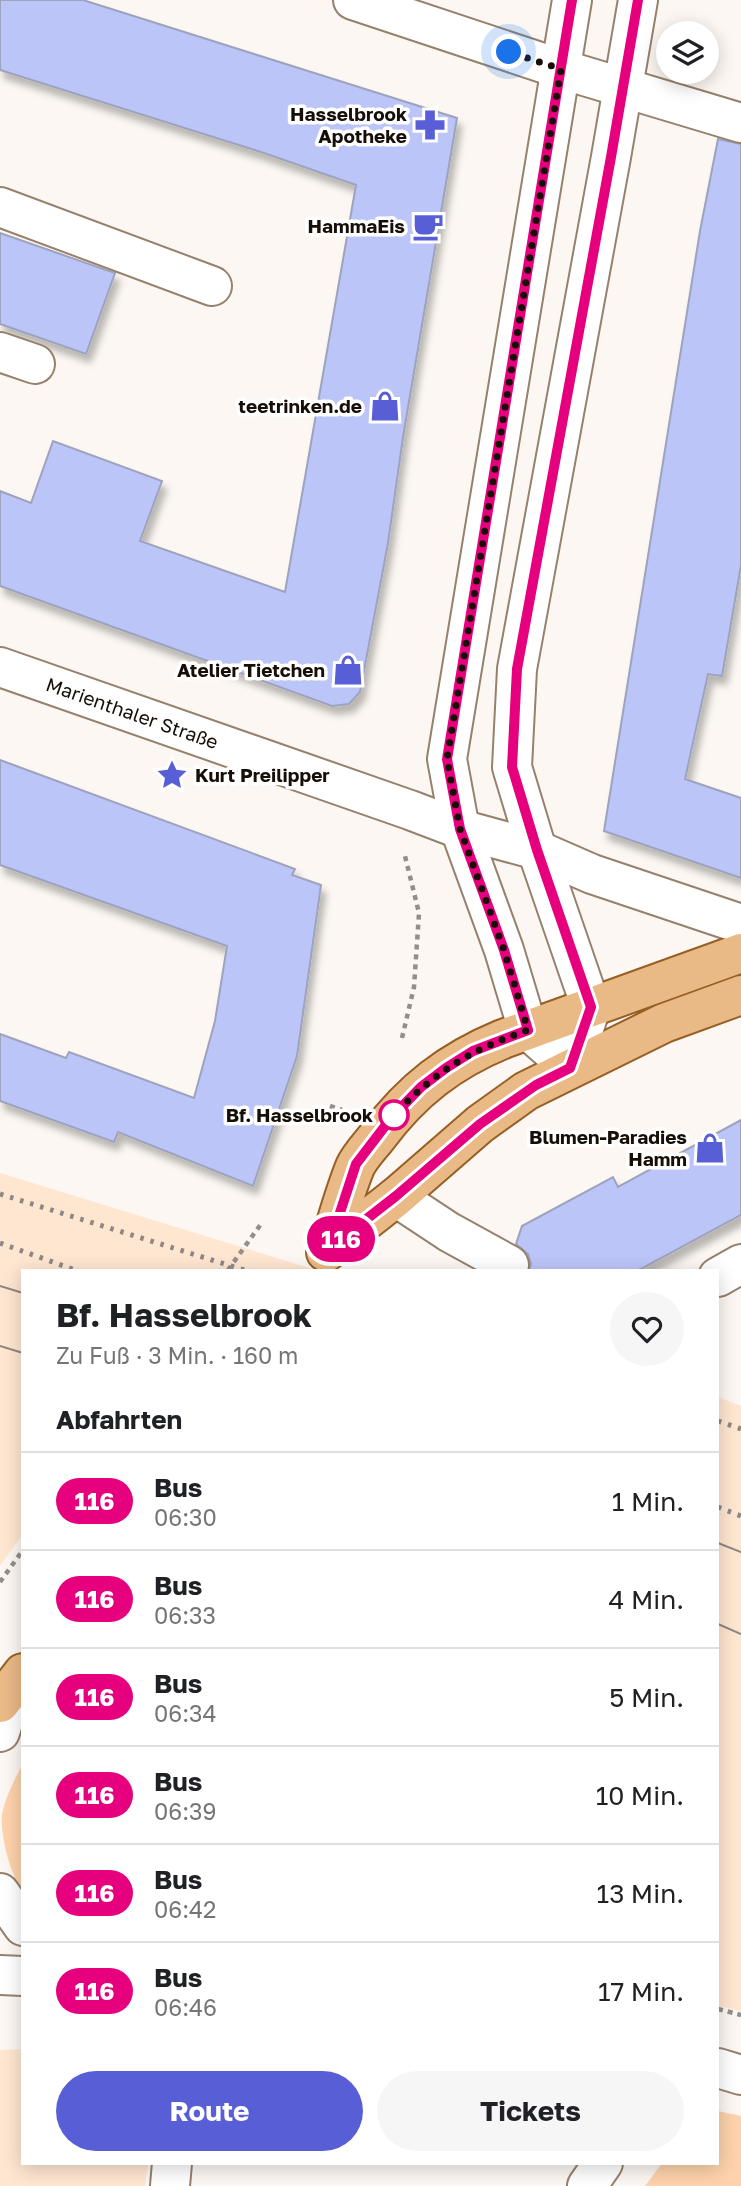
<!DOCTYPE html>
<html lang="de">
<head>
<meta charset="utf-8">
<style>
  :root { --surface:#fff; --page:#f6f6f6; --text:#202124; --muted:#757577; --line:#e0e0e0; --accent:#585fd6 }
  body { margin:0; font-family:"Golos Text",sans-serif; background:var(--page); color:var(--text); height:100vh; display:flex; flex-direction:column; font-size:26px; white-space:nowrap }
  * { box-sizing:border-box; margin:0 }
  p { font-size:23px; color:var(--muted) }
  .icon { flex:none; width:38px; height:38px; fill:none; stroke:currentColor; stroke-width:2; stroke-linecap:round; stroke-linejoin:round }
  .map { position:relative; flex:1; overflow:hidden }
  .side { position:absolute; left:21px; top:1269px; width:698px; height:896px; display:flex; flex-direction:column; background:var(--surface); border-radius:0px; box-shadow:0 4px 18px #0003 }
  .side>* { flex:none }
  .badge { padding:0 14px; border-radius:23px; font-size:24px; line-height:46px }
  .fabs { position:absolute; left:656px; top:21px; display:grid; gap:14px }
  .fabs a { display:grid; place-items:center; width:63px; height:63px; border-radius:50%; background:var(--surface); box-shadow:0 4px 18px #0003; font-size:35px }
  .you { position:absolute; width:35px; height:35px; margin:-18px; border:5px solid #fff; border-radius:50%; background:#1a73e8; box-shadow:0 0 0 10px #1a73e833 }
  .map>.badge { position:absolute; translate:-50% -50%; box-shadow:0 0 0 4px #fff }
  h2 { padding:0 35px; font-size:26px; line-height:63px }
  .round { display:grid; place-items:center; flex:none; width:74px; height:74px; border-radius:37px; background:var(--page) }
  .head { display:flex; align-items:center; justify-content:space-between; height:119px; padding:0 35px }
  h1 { font-size:33px; font-weight:700; line-height:52px }
  .action { display:flex; gap:14px; margin-top:auto; padding:14px 35px }
  .action a { flex:1; height:80px; border-radius:42px; background:var(--accent); color:#fff; font-size:28px; font-weight:700; line-height:80px; text-align:center }
  .action a+a { background:var(--page); color:var(--text) }
  ul { padding:0; list-style:none }
  li { display:flex; align-items:center; gap:21px; height:98px; padding:0 35px; border-top:2px solid var(--line) }
  li div { flex:1 }
  li b { display:block; font-size:26px }
  li em { font-style:normal }
  li .badge { min-width:77px; font-weight:700; text-align:center }
  .map>svg:first-child { display:block }
  .built { fill:#ffe6d1 }
  .green { fill:#fdd2ac }
  .building { fill:#bcc5f7; stroke:#9da3bd; stroke-width:2; filter:url(#shadow) }
  .lines { fill:none; stroke-linecap:round; stroke-linejoin:round }
  .minor-casing { stroke:#96816d; stroke-width:42 }
  .major-casing { stroke:#955f25; stroke-width:42 }
  .path { stroke:#948d88; stroke-width:4.5; stroke-dasharray:5 5; stroke-linecap:butt }
  .minor { stroke:#fff; stroke-width:38 }
  .major { stroke:#e9b986; stroke-width:38 }
  .tram { stroke:#8f8882; stroke-width:2 }
  .rail { stroke:#8f8882; stroke-width:5; stroke-dasharray:3.5 7; stroke-linecap:butt }
  .path-bridge { stroke:#948d88; stroke-width:4.5; stroke-dasharray:5 5; stroke-linecap:butt }
  .line-casing { stroke:#fff; stroke-width:16 }
  .line { stroke:#e6007e; stroke-width:10 }
  .walk { stroke:#160e07; stroke-width:7; stroke-dasharray:0 12.6 }
  .stop-dot { fill:#fff; stroke:#e6007e; stroke-width:3.5 }
  .labels { text-anchor:middle; stroke-width:7; stroke-linejoin:round; paint-order:stroke }
  .poi-label { font-size:19px; font-weight:bold; fill:#160e07; stroke:#fff; text-anchor:end }
  .street-label { font-size:19px; fill:#160e07; stroke:#fff }
  .stop-label { font-size:19px; font-weight:bold; fill:#160e07; stroke:#fff; text-anchor:end }
</style>
</head>
<body>
<div class="map">
<svg width="741" height="2186" viewBox="0 0 741 2186">
  <defs>
    <filter id="shadow"><feDropShadow dx="4.5" dy="8" stdDeviation="3.5" flood-color="#0004"/></filter>
  </defs>
  <rect width="100%" height="100%" fill="#fcf7f2"/>
  <path class="built" d="M0 1173 316 1270H23V1534L0 1566Z
    M718 1397 741 1406V2011L718 2006Z
    M23 2049V2163H148L145 2186H0V2050Z"/>
  <path class="green" d="M23 1764V1891C10 1875 0 1835 2 1814 6 1796 14 1780 23 1764Z
    M718 2111 741 2116V2186H645L662 2163H718Z"/>
  <path class="building" d="M0 0H83L457 118 403 437 388 543 360 692 349 704 332 706 0 586V491L31 503 53 441 162 481 140 541 285 592 356 185 261 152 0 70Z
    M718 139 741 144V565L722 676 708 674 685 779 741 798V878L604 831 700 231Z
    M0 233 115 273 86 354 0 324Z
    M0 760 295 869 292 875 321 885 297 1056 253 1186 118 1132 114 1142 0 1101V1034L66 1058 69 1052 194 1098 215 1021 227 946 0 865Z
    M741 1120V1215L639 1270H529L531 1264 528 1254 516 1244 522 1226 613 1177 618 1187Z"/>
  <g class="lines">
    <g class="minor-casing">
      <g id="minor">
        <path d="M353 0 561 69 741 123"/>
        <path d="M572 0 447 759 460 829 504 950 528 1030 571 1068 591 1007 537 850 512 767 517 669 611 157 638 0"/>
        <path d="M0 207 212 286"/>
        <path d="M0 352 35 364"/>
        <path id="s1" d="M0 667 410 810 460 829 537 850 592 874 741 924"/>
        <path d="M396 1197 449 1232 509 1265"/>
        <path d="M718 1277 741 1264"/>
        <path d="M0 1732 15 1684"/>
        <path d="M0 1893 23 1926"/>
        <path d="M0 1975 23 1976"/>
        <path d="M718 2068 741 2075"/>
        <path d="M170 2186 172 2163"/>
        <path d="M587 2186 603 2163"/>
      </g>
    </g>
    <g class="major-casing">
      <path id="major" d="M328 1249C337 1222 344 1194 355 1167 360 1156 370 1146 377 1137 412 1090 450 1061 503 1039L741 953
        M326 1252 396 1197 480 1124 526 1091 664 1023 741 995
        M0 1703 23 1673"/>
    </g>
    <path class="path" d="M402 1038 414 987 419 913 405 856
      M330 1106 342 1110
      M0 1582 23 1550
      M718 2009 741 2015"/>
    <use href="#minor" class="minor"/>
    <use href="#major" class="major"/>
    <path class="tram" d="M0 1286 23 1293
      M0 1346 23 1353
      M718 1543 741 1552
      M718 1624 741 1634"/>
    <path class="rail" d="M0 1194 244 1270
      M0 1243 75 1270
      M718 1421 741 1429
      M718 1507 741 1516"/>
    <path class="path-bridge" d="M228 1270 261 1224"/>
  </g>
  <g class="lines">
    <g class="line-casing">
      <path id="line" d="M572 0 447 759 460 829 504 950 528 1030 473 1051 446 1068 421 1087 392 1117 356 1164 328 1249 396 1196 480 1124 536 1085 570 1068 591 1007 537 850 512 767 517 669 611 157 638 0"/>
    </g>
    <use href="#line" class="line"/>
    <path class="walk" d="M394 1115 392 1117C434 1072 470 1050 528 1030L504 950 460 829 447 759 561 69 509 52"/>
  </g>
  <defs>
    <g id="pharmacy-bare" transform="scale(2.415)"><path d="M-2-6h4v4h4v4h-4v4h-4v-4h-4v-4h4Z" fill="#585fd6" stroke="#fff" stroke-width="2.5" paint-order="stroke"/></g>
    <g id="cafe-bare" transform="scale(2.415)"><path d="M-5.5-4.5H6V0H3Q3 3.5 0 3.5H-2.5Q-5.5 3.5-5.5 0ZM3-3.2v2h1.7v-2ZM-6 4.5H4V6H-6Z" fill="#585fd6" stroke="#fff" stroke-width="2.5" paint-order="stroke"/></g>
    <g id="shop-bare" transform="scale(2.415)"><path d="M-5-2.5h2.3a2.7 3.5 0 0 1 5.4 0H5L5.5 6h-11ZM-1.5-2.5h3a1.5 2.3 0 0 0-3 0Z" fill="#585fd6" stroke="#fff" stroke-width="2.5" paint-order="stroke"/></g>
    <g id="sight-bare" transform="scale(2.415)"><path d="M0-6L1.8-2.2L6-1.7L2.9 1.2L3.7 5.4L0 3.3L-3.7 5.4L-2.9 1.2L-6-1.7L-1.8-2.2Z" fill="#585fd6" stroke="#fff" stroke-width="2.5" paint-order="stroke"/></g>
  </defs>
  <g fill-rule="evenodd">
    <use href="#pharmacy-bare" x="430" y="125"/>
    <use href="#cafe-bare" x="428" y="226"/>
    <use href="#shop-bare" x="385" y="406"/>
    <use href="#shop-bare" x="348" y="670"/>
    <use href="#sight-bare" x="172" y="775"/>
    <use href="#shop-bare" x="710" y="1148"/>
  </g>
  <circle class="stop-dot" cx="394" cy="1115" r="14"/>
  <g class="labels">
    <g class="poi-label">
      <text x="407" y="121">Hasselbrook<tspan x="407" dy="22">Apotheke</tspan></text>
      <text x="405" y="233">HammaEis</text>
      <text x="362" y="413">teetrinken.de</text>
      <text x="325" y="677">Atelier Tietchen</text>
      <text x="195" y="782" text-anchor="start">Kurt Preilipper</text>
      <text x="687" y="1144">Blumen-Paradies<tspan x="687" dy="22">Hamm</tspan></text>
    </g>
    <g class="street-label">
      <text dy="7" stroke="none"><textPath href="#s1" startOffset="140">Marienthaler Straße</textPath></text>
    </g>
    <g class="stop-label">
      <text x="373" y="1122">Bf. Hasselbrook</text>
    </g>
  </g>
</svg>
<div class="fabs">
<a><svg class="icon" aria-label="layers" viewBox="0 0 24 24"><path d="M12 4l9 5-9 5-9-5zM3 14l9 5 9-5"/></svg></a>
</div>
<div class="you" style="left:509px;top:52px"></div>
<b class="badge" style="left:341px;top:1239px;background:#e6007e;color:#fff">116</b>
<section class="side">
<div class="head"><div><h1>Bf. Hasselbrook</h1><p>Zu Fuß · 3 Min. · 160 m</p></div><a class="round"><svg class="icon" aria-label="heart" viewBox="0 0 24 24"><path d="M12 20l-8-8c-3-5 5-10 8-4 3-6 11-1 8 4z"/></svg></a></div>
<h2>Abfahrten</h2>
<ul>
<li><span class="badge" style="background:#e6007e;color:#fff">116</span><div><b>Bus</b><p>06:30</p></div><em>1 Min.</em></li>
<li><span class="badge" style="background:#e6007e;color:#fff">116</span><div><b>Bus</b><p>06:33</p></div><em>4 Min.</em></li>
<li><span class="badge" style="background:#e6007e;color:#fff">116</span><div><b>Bus</b><p>06:34</p></div><em>5 Min.</em></li>
<li><span class="badge" style="background:#e6007e;color:#fff">116</span><div><b>Bus</b><p>06:39</p></div><em>10 Min.</em></li>
<li><span class="badge" style="background:#e6007e;color:#fff">116</span><div><b>Bus</b><p>06:42</p></div><em>13 Min.</em></li>
<li><span class="badge" style="background:#e6007e;color:#fff">116</span><div><b>Bus</b><p>06:46</p></div><em>17 Min.</em></li>
</ul>
<div class="action"><a>Route</a><a>Tickets</a></div>
</section>
</div>
</body>
</html>
